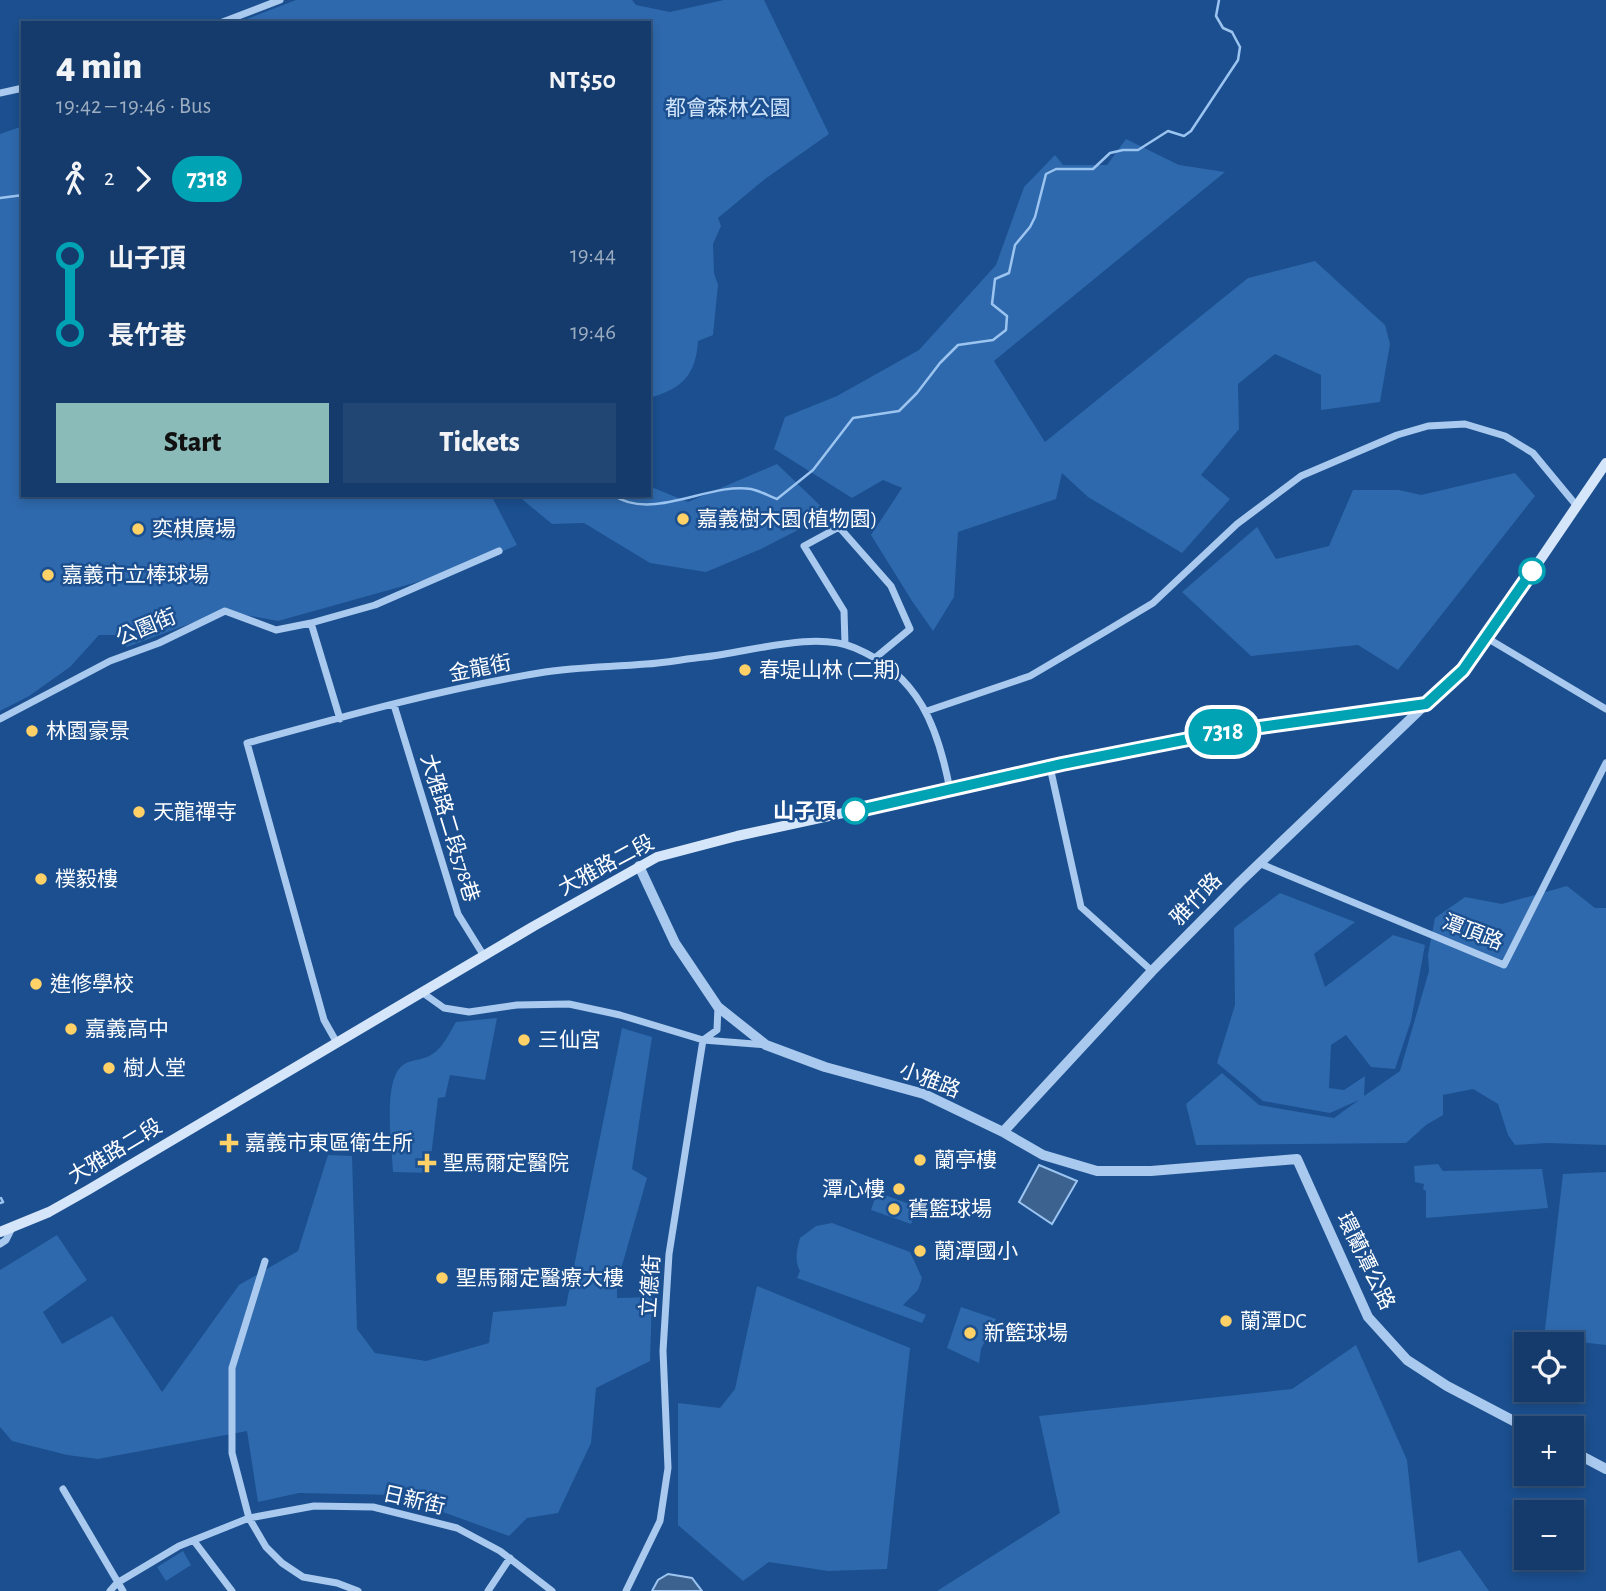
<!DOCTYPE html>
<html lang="en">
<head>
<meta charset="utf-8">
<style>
  :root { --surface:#143b6b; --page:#214673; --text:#f1f3f6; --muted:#9dadc1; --line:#33557e; --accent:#8bbbb9 }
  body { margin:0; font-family:"Alegreya Sans","Noto Sans TC",sans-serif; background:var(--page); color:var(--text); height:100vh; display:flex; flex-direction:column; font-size:26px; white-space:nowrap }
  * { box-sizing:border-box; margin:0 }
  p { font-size:23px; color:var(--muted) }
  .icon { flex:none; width:38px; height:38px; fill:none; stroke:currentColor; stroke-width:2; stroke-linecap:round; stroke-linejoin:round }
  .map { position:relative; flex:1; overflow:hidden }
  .sheet { position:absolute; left:21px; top:21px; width:630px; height:476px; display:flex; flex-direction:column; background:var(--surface); border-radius:0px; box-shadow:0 4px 10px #0003,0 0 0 2px var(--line) }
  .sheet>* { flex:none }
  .badge { padding:0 14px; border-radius:23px; font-size:24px; line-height:46px }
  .fabs { position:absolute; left:1514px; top:1332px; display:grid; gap:14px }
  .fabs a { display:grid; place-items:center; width:70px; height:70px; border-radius:0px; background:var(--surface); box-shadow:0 4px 10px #0003,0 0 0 2px var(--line); font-size:35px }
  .map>.badge { position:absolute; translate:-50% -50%; box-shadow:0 0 0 4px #fff }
  .legs { display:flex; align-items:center; gap:10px; height:77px; padding:0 35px; font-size:23px }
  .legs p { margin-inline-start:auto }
  .overview { display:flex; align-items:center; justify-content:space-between; height:119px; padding:0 35px }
  h1 { font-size:38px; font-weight:800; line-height:52px }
  .action { display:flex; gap:14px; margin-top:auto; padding:14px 35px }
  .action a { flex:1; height:80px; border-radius:0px; background:var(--accent); color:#111; font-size:28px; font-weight:800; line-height:80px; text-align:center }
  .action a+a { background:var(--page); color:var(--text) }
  ul { padding:0 35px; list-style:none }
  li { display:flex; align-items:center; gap:24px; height:77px; font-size:26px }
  li i { display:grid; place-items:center; width:10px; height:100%; margin:0 9px; background:currentColor }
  li i::after { content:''; width:18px; height:18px; margin:-9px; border:5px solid; border-radius:50%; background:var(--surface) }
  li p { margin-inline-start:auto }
  li:first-child i { background:linear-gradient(#0000 50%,currentColor 0) }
  li:last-child i { background:linear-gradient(currentColor 50%,#0000 0) }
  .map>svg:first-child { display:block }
  .green { fill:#2e69ad }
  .water { fill:#3c6290; stroke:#9cc4f0; stroke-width:2 }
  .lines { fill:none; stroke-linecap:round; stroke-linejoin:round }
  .stream { stroke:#9cc4f0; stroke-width:2.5 }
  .minor { stroke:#a9c9ee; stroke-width:7 }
  .tertiary { stroke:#a9c9ee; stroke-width:10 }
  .secondary { stroke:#d6e6fa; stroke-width:10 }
  .line-1-casing { stroke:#fff; stroke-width:16 }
  .line-1 { stroke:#00a3b4; stroke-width:10 }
  .poi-dot { fill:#ffd166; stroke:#1b4f8f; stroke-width:2.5 }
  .stop-1-dot { fill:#fff; stroke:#00a3b4; stroke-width:3.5 }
  .labels { text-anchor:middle; stroke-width:5; stroke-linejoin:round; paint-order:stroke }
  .park-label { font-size:21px; fill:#cfe3fa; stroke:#1b4f8f }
  .poi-label { font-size:21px; fill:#fff; stroke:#1b4f8f; text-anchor:start }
  .street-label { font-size:21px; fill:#fff; stroke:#1b4f8f }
  .stop-label { font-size:21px; font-weight:bold; fill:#fff; stroke:#1b4f8f; text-anchor:end }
</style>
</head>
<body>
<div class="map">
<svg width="1606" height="1591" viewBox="0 0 1606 1591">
  <rect width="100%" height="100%" fill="#1b4f8f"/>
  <path class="green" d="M296 0H632L636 5 670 12 724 0H764L829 134 765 179 718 218 721 226 713 244 714 273 718 285 713 335 698 341C696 375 682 389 649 398V23H237Z
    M23 126V495H491L517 545 457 571 278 621 224 611 127 647 115 635H99L70 667 29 696 0 711V134Z
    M1126 139 1179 165 1225 172 994 361 1045 442 1248 278 1315 261 1385 325 1390 344 1380 402 1321 410V375L1275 354 1238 384 1239 429 1201 475 1230 499 1182 553 1088 497 1062 473 1056 499 958 532 954 597 933 631 912 601 871 535 902 488 883 480 852 498 774 449 785 417 837 396 919 350 996 265 1024 187 1055 155 1063 165H1107Z
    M777 464 829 514 761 549 706 572 650 563 584 523 552 524 517 495H649V486L688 502Z
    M1515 473 1535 496 1398 670 1358 645 1251 656 1182 592 1257 527 1276 559 1329 546 1353 490H1399L1421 495Z
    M1567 886 1595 908H1606V1145L1547 1143 1515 1145 1508 1135 1498 1104 1473 1089 1443 1095V1115L1426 1125 1406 1143 1196 1145 1186 1104 1222 1073 1259 1105 1334 1118 1359 1100 1330 1113 1263 1101 1217 1063 1235 1005 1234 928 1280 893 1355 922 1314 954 1325 987 1393 935 1425 945 1411 1021 1395 1069 1371 1067 1346 1035 1331 1045 1329 1088 1344 1090 1365 1076 1364 1096 1400 1071 1429 971 1428 955 1435 918 1465 897 1502 904Z
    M497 1018 485 1080 450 1075 445 1097 438 1098 429 1173 393 1172C392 1148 382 1080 403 1065 408 1061 418 1060 424 1058 441 1053 447 1037 456 1022Z
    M622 1028 652 1037 632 1169 647 1178 617 1283V1298L652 1297 650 1361 596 1388 591 1443 558 1513 527 1518 509 1536 396 1495 299 1493 258 1502 247 1431 98 1459 67 1455 12 1441 0 1427V1270L57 1235 87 1280 43 1312 62 1344 112 1316 162 1392 239 1285 298 1251 328 1155 352 1156 357 1329 375 1353 426 1361 489 1343 493 1312 566 1306Z
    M1438 1164 1443 1171 1542 1169 1548 1208 1426 1218V1191L1423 1189 1424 1184 1415 1182 1414 1166Z
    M1606 1172V1345L1544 1338 1563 1174Z
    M877 1192 917 1207 911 1224 871 1210Z
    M832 1223 910 1252 922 1278 918 1290 903 1305 926 1315 922 1323 797 1278 800 1271C794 1260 797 1250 800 1238L816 1226Z
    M757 1286 910 1348 887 1569 828 1571 769 1562 743 1581 678 1525V1403L720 1408 735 1389Z
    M961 1307 996 1319 981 1349 979 1363 947 1348Z
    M1356 1345 1407 1460 1418 1563 1460 1550 1489 1591H937L1060 1513 1039 1416 1292 1389Z
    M183 1551 191 1565 166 1581 157 1567Z"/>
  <path class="water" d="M1039 1165 1077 1181 1052 1224 1019 1202Z
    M668 1574 692 1578 702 1591H652L658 1580Z"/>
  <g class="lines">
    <path class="stream" d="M0 198 23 195
      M613 495C652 522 709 482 751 489 760 491 769 496 777 499L813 470 853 418 899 411 917 393 940 363 958 345 993 340 1006 330 1007 316 992 304 995 279 1009 273 1015 245 1030 227 1035 217 1046 174 1056 169H1093L1110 153 1123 150H1138L1168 131 1184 136 1191 131 1238 60 1240 47 1232 32 1223 28 1216 16 1219 0
      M0 1203 3 1202 1 1198"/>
    <path class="minor" d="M220 23 280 0
      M0 93 23 88
      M311 623 340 719
      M1487 638 1606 709
      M845 644 844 611 804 546 839 527 891 586 910 629 875 658
      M394 705 458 914 484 956
      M927 711 1030 676 1103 633 1153 603 1237 524 1301 476 1397 435 1428 426 1465 424 1505 436 1533 453 1576 505
      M0 719 110 661 159 643 225 611 276 630 311 623 375 605 499 551
      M1050 767 1081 907 1152 971
      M1261 864 1504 965 1606 763
      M423 993 444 1008 469 1012 517 1005 569 1004 620 1015 703 1040 717 1030 718 1007
      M337 1043 324 1020 247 743C345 716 445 688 545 672 579 667 612 667 646 664 665 663 684 659 704 657 747 653 814 630 855 648 919 675 938 727 950 790
      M0 1244 6 1240 12 1228
      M265 1261 232 1368V1453L249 1518 266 1547 282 1563 303 1577 337 1583 358 1591
      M63 1489 123 1591
      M194 1541 232 1591
      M110 1591 117 1583 179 1546 249 1518 314 1506 373 1507 457 1528 500 1551 552 1591
      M488 1591 510 1558
      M626 1591 660 1521 668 1468 663 1351 669 1254 703 1040 766 1045"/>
    <path class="tertiary" d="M639 866 675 943 718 1007 766 1045 825 1067 924 1094 1003 1132 1043 1155 1097 1171H1151L1297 1159 1368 1317 1407 1360 1447 1386 1527 1428
      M1003 1132 1152 971 1240 882 1426 704
      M1572 1451 1606 1469"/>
    <path class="secondary" d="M0 1232 49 1212 88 1190 534 926 657 857 737 836 1153 746 1273 725 1426 704 1463 670 1487 638 1606 463"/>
  </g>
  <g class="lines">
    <g class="line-1-casing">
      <path id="line-1" d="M855 811 1062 764 1224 732 1426 704 1463 670 1532 571"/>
    </g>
    <use href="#line-1" class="line-1"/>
  </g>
  <g class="poi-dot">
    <circle cx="683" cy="519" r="7"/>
    <circle cx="138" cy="529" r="7"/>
    <circle cx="48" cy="575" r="7"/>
    <circle cx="745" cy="670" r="7"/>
    <circle cx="32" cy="731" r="7"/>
    <circle cx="139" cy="812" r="7"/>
    <circle cx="41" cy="879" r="7"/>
    <circle cx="36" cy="984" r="7"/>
    <circle cx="71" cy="1029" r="7"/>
    <circle cx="524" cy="1040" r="7"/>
    <circle cx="109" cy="1068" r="7"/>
    <path d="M225.5 1132.5h7v7h7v7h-7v7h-7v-7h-7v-7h7z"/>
    <circle cx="920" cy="1160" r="7"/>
    <path d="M423.5 1152.5h7v7h7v7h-7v7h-7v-7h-7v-7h7z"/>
    <circle cx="899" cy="1189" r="7"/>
    <circle cx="894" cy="1209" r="7"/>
    <circle cx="920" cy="1251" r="7"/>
    <circle cx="442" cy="1278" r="7"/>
    <circle cx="1226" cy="1321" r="7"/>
    <circle cx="970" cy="1333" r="7"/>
  </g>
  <g class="stop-1-dot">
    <circle cx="1532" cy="571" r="12"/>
    <circle cx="855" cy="811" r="12"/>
  </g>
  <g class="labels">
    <g class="park-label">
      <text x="728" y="115">都會森林公園</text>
    </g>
    <g class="poi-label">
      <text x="697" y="526">嘉義樹木園(植物園)</text>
      <text x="152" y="536">奕棋廣場</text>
      <text x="62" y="582">嘉義市立棒球場</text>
      <text x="759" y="677">春堤山林 (二期)</text>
      <text x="46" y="738">林園豪景</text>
      <text x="153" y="819">天龍禪寺</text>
      <text x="55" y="886">樸毅樓</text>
      <text x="50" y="991">進修學校</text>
      <text x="85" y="1036">嘉義高中</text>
      <text x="538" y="1047">三仙宮</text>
      <text x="123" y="1075">樹人堂</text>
      <text x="245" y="1150">嘉義市東區衛生所</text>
      <text x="934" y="1167">蘭亭樓</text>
      <text x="443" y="1170">聖馬爾定醫院</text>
      <text x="885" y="1196" text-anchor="end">潭心樓</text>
      <text x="908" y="1216">舊籃球場</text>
      <text x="934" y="1258">蘭潭國小</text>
      <text x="456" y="1285">聖馬爾定醫療大樓</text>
      <text x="1240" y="1328">蘭潭DC</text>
      <text x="984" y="1340">新籃球場</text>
    </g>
    <g class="street-label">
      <text transform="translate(146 627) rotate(-22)" y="7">公園街</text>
      <text transform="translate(480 668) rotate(-11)" y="7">金龍街</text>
      <text transform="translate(450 828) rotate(73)" y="7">大雅路二段578巷</text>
      <text transform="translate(606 865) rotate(-28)" y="7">大雅路二段</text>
      <text transform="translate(1196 899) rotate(-46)" y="7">雅竹路</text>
      <text transform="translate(1473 932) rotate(21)" y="7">潭頂路</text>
      <text transform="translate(930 1080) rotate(21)" y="7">小雅路</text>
      <text transform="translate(115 1151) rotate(-31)" y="7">大雅路二段</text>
      <text transform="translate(1366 1261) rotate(64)" y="7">環蘭潭公路</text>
      <text transform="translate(650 1286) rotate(-86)" y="7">立德街</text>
      <text transform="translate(414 1500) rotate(13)" y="7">日新街</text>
    </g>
    <g class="stop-label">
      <text x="836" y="818">山子頂</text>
    </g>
  </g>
</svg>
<div class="fabs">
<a><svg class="icon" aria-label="locate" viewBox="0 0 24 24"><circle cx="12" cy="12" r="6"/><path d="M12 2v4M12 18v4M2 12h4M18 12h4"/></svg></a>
<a>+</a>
<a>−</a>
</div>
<b class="badge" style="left:1223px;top:732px;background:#00a3b4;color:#fff">7318</b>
<section class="sheet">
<div class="overview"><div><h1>4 min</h1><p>19:42 – 19:46 · Bus</p></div><b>NT$50</b></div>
<div class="legs"><svg class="icon" aria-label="walk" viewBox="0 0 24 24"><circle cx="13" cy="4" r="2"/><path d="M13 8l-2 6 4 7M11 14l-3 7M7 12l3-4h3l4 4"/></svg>2<svg class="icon" aria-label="forward" viewBox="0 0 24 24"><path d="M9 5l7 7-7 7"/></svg><b class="badge" style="background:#00a3b4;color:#fff">7318</b></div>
<ul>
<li><i style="color:#00a3b4"></i><b>山子頂</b><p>19:44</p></li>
<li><i style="color:#00a3b4"></i><b>長竹巷</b><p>19:46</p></li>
</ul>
<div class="action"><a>Start</a><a>Tickets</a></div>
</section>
</div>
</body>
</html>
